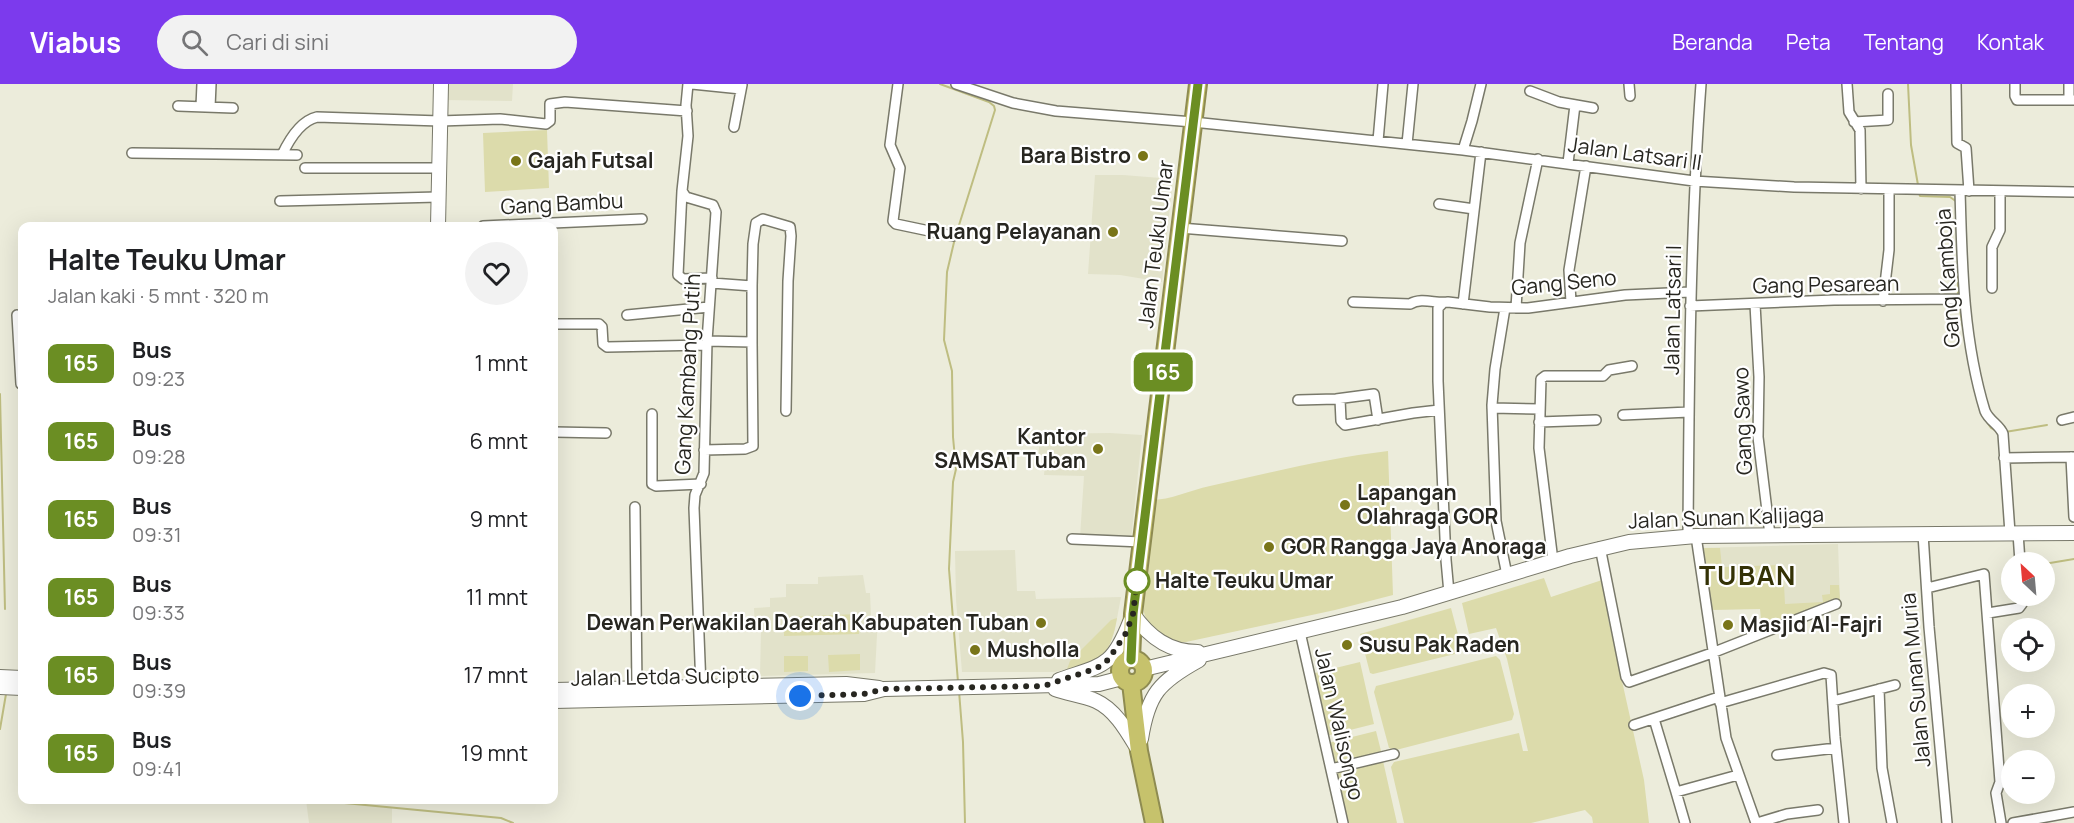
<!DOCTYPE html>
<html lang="id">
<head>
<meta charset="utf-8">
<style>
  :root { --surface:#fff; --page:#f2f2f2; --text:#202124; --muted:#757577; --accent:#7c3aed }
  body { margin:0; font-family:Manrope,sans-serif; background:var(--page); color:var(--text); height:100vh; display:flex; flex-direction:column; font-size:22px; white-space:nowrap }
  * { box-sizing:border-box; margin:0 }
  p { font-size:20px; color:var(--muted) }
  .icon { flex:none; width:33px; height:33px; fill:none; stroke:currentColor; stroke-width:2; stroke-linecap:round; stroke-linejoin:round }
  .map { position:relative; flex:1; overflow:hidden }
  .sheet { position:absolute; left:18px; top:138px; width:540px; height:582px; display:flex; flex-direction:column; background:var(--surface); border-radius:12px; box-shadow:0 6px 24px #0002 }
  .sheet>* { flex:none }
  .badge { padding:0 12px; border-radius:9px; font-size:21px; line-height:39px }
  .needle { width:39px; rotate:334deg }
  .tools { position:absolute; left:2001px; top:468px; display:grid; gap:12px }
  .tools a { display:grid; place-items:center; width:54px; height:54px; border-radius:50%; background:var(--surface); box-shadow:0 6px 24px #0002; font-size:30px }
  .you { position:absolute; width:30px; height:30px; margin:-15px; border:4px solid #fff; border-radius:50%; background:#1a73e8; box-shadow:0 0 0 9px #1a73e833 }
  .map>.badge { position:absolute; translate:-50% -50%; box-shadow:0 0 0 3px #fff }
  .round { display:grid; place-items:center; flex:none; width:63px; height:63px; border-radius:32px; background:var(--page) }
  .overview { display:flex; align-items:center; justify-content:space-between; height:102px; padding:0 30px }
  h1 { font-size:28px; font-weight:700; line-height:45px }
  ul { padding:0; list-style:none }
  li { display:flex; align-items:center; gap:18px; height:78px; padding:0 30px }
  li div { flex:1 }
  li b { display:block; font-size:22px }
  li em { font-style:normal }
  li .badge { min-width:66px; font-weight:700; text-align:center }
  header { display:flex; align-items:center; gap:36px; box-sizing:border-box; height:84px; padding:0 30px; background:var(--accent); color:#fff }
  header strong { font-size:28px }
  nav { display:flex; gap:33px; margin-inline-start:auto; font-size:21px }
  .search { width:420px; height:54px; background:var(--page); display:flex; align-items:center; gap:15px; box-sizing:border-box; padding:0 21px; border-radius:33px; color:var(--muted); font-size:22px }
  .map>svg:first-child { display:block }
  .built { fill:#e2e2ca }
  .green { fill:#dcdbab }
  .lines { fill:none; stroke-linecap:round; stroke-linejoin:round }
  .stream { stroke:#bebd81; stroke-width:2 }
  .street-casing { stroke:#79796a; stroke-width:12 }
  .secondary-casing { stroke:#79796a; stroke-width:16 }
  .highway-casing { stroke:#8e8b51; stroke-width:20 }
  .street { stroke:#fff; stroke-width:9 }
  .secondary { stroke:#fff; stroke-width:14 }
  .highway { stroke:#c6c26c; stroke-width:16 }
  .line-casing { stroke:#fff; stroke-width:14 }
  .line { stroke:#6b8e23; stroke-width:9 }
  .walk { stroke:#272620; stroke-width:6; stroke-dasharray:0 10.8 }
  .poi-dot { fill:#797519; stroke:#fff; stroke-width:2 }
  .stop-dot { fill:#fff; stroke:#6b8e23; stroke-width:3 }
  .labels { text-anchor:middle; stroke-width:4.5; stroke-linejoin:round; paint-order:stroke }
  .street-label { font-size:21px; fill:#272620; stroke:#fff }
  .poi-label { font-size:21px; font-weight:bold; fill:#272620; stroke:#fff; text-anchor:start }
  .stop-label { font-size:21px; font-weight:bold; fill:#272620; stroke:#fff; text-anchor:start }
  .district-label { font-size:27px; font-weight:bold; letter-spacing:1.5px; fill:#343206; stroke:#fff }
</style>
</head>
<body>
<header>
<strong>Viabus</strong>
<div class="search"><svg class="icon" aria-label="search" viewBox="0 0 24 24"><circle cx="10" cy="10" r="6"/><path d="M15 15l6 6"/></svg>Cari di sini</div>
<nav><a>Beranda</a><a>Peta</a><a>Tentang</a><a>Kontak</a></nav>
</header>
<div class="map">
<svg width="2074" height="739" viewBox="0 0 2074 739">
  <rect width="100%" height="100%" fill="#ececdb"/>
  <path class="built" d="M445 0H513L512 17 444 16Z
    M1095 91H1123L1173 95 1162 198 1120 191 1088 190Z
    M1110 349 1142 351 1131 456 1080 453 1084 392 1044 391 1046 371H1039V350Z
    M1838 460 1840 516 1785 538 1784 524 1709 526 1701 464Z
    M1015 466 1017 507H1035L1036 515 1121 513 1115 545 1109 563 1077 583 1054 588H962L956 516 955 467Z
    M863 491 866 509H870L871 532H878L875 589 760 592 761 547H755L754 524 770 523V514L786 513V500H818V493Z
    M306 716H334V718L392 724V739H309Z"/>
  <path class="green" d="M547 46 549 104 485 108 483 49Z
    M1388 367 1393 511 1335 526 1186 558C1170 559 1151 548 1145 532 1138 511 1149 442 1151 416 1171 416 1190 406 1210 402 1269 389 1328 374 1388 367Z
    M1701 464H1720L1722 483 1783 481 1785 520 1823 518 1822 511 1830 510V501H1839L1840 516 1769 545 1768 536H1761L1760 525 1709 526Z
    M1544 494 1551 513 1605 495 1612 533 1608 534 1644 696 1649 739H1593L1592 733 1585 726 1531 739H1404L1391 683 1394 678 1519 649 1523 667H1528L1507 575 1496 544 1469 550 1462 519Z
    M1451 524 1461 562 1459 569 1373 590 1370 589 1360 550Z
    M858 530 859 550 784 552V533Z
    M1117 534C1111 569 1102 578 1067 585L1070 577 1111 536Z
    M860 570V586L829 588 828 571Z
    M784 572H808V587L784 588Z
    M1496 572 1500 576 1514 630 1512 636 1396 666 1389 664 1374 608 1376 602Z
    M1360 578 1374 640 1326 652 1311 590Z
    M1376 647 1382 671 1333 682 1328 659Z
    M1383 677 1397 739H1347L1335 688Z"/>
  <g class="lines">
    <path class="stream" d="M940 0 989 18 994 22 995 26 955 154 947 188 944 256 952 287 953 353 956 385 953 398 949 485 958 598
      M1908 0 1911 61 1918 101
      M1918 107 1920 112 1950 113 1957 118
      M1958 171V210
      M1959 220 1963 243
      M0 310 5 525
      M1983 332 1991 344 2000 349
      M2005 348 2047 341
      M2044 480 2074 475
      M959 607 963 658 965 739
      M0 645 6 610
      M334 718 501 734 513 739"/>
    <g class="street-casing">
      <path id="street" d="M688 0 686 21 688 52 682 107 686 113 713 121 716 128 707 257 704 389 695 411 694 424 701 603
        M692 0 741 5
        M898 0 890 61 900 84 893 137 896 140 953 152
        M956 0 1013 19 1056 27 1193 38 1463 66 1694 97 1794 103 2074 108
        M1629 0 1630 12
        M1847 0 1849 28 1860 46 1861 105
        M1956 0 1957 59 1966 64 1969 107
        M2015 0V12L2017 16H2074
        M2069 0V16
        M1530 7 1559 18 1593 24
        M178 22 233 24
        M201 23 202 0
        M210 23 211 0
        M1854 38 1888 36V10
        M734 43 742 1
        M1378 57 1383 0
        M1407 60 1413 0
        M1463 66 1472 37 1481 0
        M132 69 297 71
        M282 71C289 56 300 37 317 33L440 37 500 35 546 40 550 37V20L565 18 687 27
        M1568 79 1575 21
        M305 84H439
        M1960 106C1962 181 1963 255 1985 327 1989 337 2000 341 2003 350L2010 449
        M682 107 678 191 683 195 712 194
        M280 117 438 113
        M1439 120 1474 125
        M483 142 642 135
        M1180 144 1342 157
        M712 199 752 202 753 160 756 139 763 135 790 143 791 152 788 197 786 327
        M1992 204V163L2000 146V107
        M1883 217 1889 166V105
        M1353 218 1410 220C1422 213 1436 220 1448 218L1490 223 1528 224 1625 211 1690 208
        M1571 218 1569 186 1586 82
        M1442 220 1438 224V297L1446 476 1449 509
        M1463 220 1481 68
        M1755 220 1759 293 1758 353 1770 451
        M1690 222 1834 216 1963 215
        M1505 224 1495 285 1492 321 1496 437 1507 491
        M1516 224 1520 159 1538 75
        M17 231 21 300
        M627 231 709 223
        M554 240H599L602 243 603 260 607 263 706 261
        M707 257 752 258V202
        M1340 315 1341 337 1345 341 1413 329 1439 326
        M1298 316 1336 315 1374 310 1378 336
        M1492 324 1540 325
        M652 330V400L656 402 701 400
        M1623 331 1689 328
        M2062 336 2074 333
        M1539 338 1596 336
        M554 348 606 349
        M704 366 745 365 753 362 752 258
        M2071 373 2074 433
        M2004 374 2074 373
        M635 423 637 605
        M2018 449 2020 478
        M1923 450 1929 543 1947 739
        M1688 452C1689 301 1690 151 1701 0
        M1696 452 1726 654 1756 739
        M1072 455 1142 458
        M1600 463 1626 593 1629 598 1712 569 1836 520
        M1553 477 1539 364 1541 295 1545 292H1603L1609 286 1632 282
        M1927 504 1984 490 2000 698 1996 709 2001 739
        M1988 529 2019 524 2022 520V512
        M1300 548 1343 739
        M1879 605 1882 684 1892 739
        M1833 617 1895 601
        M1720 619 1824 589 1831 591 1835 653 1844 739
        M1654 635 1676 708 1738 691
        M1634 641 1719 613
        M1777 671 1836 664
        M1331 685 1394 670
        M1676 708 1685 739
        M1757 739 1787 730 1818 726
        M2013 739 2074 728"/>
    </g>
    <g class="secondary-casing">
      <path id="secondary" d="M438 142 441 0
        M1133 530C1149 553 1169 568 1198 568
        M1144 585 1402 523 1570 472 1629 458 1696 452 2074 449
        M0 593 22 594
        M1059 596C1102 581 1112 584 1130 538
        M0 603 22 604
        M1055 605C1068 610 1083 611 1096 617 1116 626 1128 649 1139 667
        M554 606 846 600 879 604
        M554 617 864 610 884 605 1099 600 1122 594
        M1141 655C1148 610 1159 598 1199 576"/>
    </g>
    <g class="highway-casing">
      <path id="highway" d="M1131 575 1133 530 1198 0
        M1120 587a12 12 0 1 1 24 0a12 12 0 1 1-24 0Z
        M1131 599 1139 667 1154 739"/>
    </g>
    <use href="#street" class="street"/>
    <use href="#secondary" class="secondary"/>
    <use href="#highway" class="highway"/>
  </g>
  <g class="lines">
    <g class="line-casing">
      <path id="line" d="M1131 576 1133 530 1198 0"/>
    </g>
    <use href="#line" class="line"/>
    <path class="walk" d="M800 612 864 610 884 605 1044 602 1097 584 1108 576 1126 549 1133 530 1137 497"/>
  </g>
  <g class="poi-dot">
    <circle cx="1143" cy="72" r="6"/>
    <circle cx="516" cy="77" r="6"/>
    <circle cx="1113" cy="148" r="6"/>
    <circle cx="1098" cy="365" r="6"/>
    <circle cx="1345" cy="421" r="6"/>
    <circle cx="1269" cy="463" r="6"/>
    <circle cx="1041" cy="539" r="6"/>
    <circle cx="1728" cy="541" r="6"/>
    <circle cx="1347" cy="561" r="6"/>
    <circle cx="975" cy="566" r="6"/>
  </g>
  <circle class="stop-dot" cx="1137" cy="497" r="12"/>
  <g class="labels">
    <g class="street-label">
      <text transform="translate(1635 70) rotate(8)" y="7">Jalan Latsari II</text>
      <text transform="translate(562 120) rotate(-3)" y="7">Gang Bambu</text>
      <text transform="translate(1156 160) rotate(-83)" y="7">Jalan Teuku Umar</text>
      <text transform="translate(1948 194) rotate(-94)" y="7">Gang Kamboja</text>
      <text transform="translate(1564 199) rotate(-6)" y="7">Gang Seno</text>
      <text transform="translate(1826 201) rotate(-1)" y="7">Gang Pesarean</text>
      <text transform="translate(1673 226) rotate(-89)" y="7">Jalan Latsari I</text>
      <text transform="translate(688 290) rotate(-87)" y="7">Gang Kambang Putih</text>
      <text transform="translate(1743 337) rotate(-92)" y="7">Gang Sawo</text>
      <text transform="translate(1726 434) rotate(-2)" y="7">Jalan Sunan Kalijaga</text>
      <text transform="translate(665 593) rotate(-1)" y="7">Jalan Letda Sucipto</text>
      <text transform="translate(1916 596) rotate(-95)" y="7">Jalan Sunan Muria</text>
      <text transform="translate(1339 640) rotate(77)" y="7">Jalan Walisongo</text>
    </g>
    <g class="poi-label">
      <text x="1131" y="79" text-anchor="end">Bara Bistro</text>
      <text x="528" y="84">Gajah Futsal</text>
      <text x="1101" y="155" text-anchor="end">Ruang Pelayanan</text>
      <text x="1086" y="360" text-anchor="end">Kantor<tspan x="1086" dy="24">SAMSAT Tuban</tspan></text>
      <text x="1357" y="416">Lapangan<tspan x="1357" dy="24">Olahraga GOR</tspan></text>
      <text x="1281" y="470">GOR Rangga Jaya Anoraga</text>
      <text x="1029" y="546" text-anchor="end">Dewan Perwakilan Daerah Kabupaten Tuban</text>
      <text x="1740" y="548">Masjid Al-Fajri</text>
      <text x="1359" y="568">Susu Pak Raden</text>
      <text x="987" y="573">Musholla</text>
    </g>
    <g class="stop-label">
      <text x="1155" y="504">Halte Teuku Umar</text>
    </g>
    <g class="district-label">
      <text x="1748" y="501">TUBAN</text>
    </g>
  </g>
</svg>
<div class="tools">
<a><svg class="needle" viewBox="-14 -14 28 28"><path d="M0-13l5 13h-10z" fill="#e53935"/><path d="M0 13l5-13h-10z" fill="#757577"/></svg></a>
<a><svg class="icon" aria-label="locate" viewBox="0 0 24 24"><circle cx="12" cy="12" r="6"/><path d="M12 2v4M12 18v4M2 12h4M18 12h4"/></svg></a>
<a>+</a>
<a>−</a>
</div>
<div class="you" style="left:800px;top:612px"></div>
<b class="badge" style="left:1163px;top:288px;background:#6b8e23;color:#fff">165</b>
<section class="sheet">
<div class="overview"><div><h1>Halte Teuku Umar</h1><p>Jalan kaki · 5 mnt · 320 m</p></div><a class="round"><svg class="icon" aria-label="heart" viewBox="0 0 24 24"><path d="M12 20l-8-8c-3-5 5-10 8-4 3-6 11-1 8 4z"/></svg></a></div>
<ul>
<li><span class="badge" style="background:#6b8e23;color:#fff">165</span><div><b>Bus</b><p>09:23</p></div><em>1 mnt</em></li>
<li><span class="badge" style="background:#6b8e23;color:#fff">165</span><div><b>Bus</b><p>09:28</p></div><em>6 mnt</em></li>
<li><span class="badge" style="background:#6b8e23;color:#fff">165</span><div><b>Bus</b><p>09:31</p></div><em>9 mnt</em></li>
<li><span class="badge" style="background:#6b8e23;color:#fff">165</span><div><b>Bus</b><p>09:33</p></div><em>11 mnt</em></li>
<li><span class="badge" style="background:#6b8e23;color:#fff">165</span><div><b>Bus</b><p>09:39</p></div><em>17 mnt</em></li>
<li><span class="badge" style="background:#6b8e23;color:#fff">165</span><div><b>Bus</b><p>09:41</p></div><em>19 mnt</em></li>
</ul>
</section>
</div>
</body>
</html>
